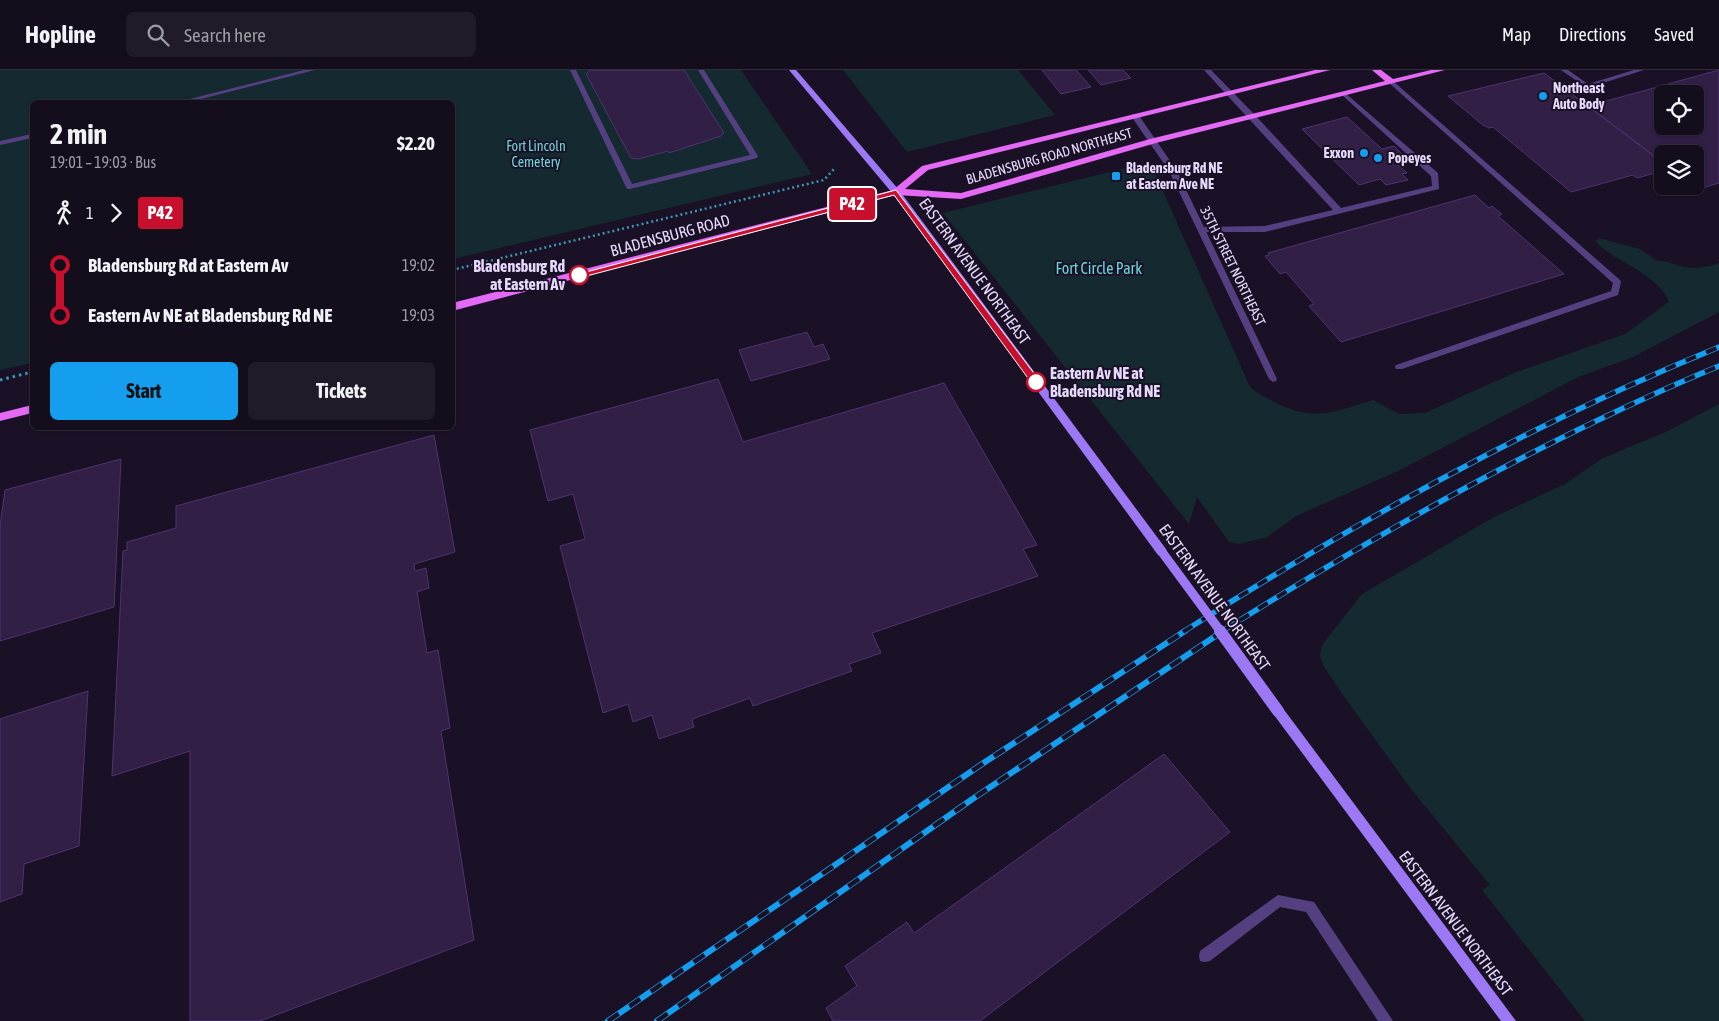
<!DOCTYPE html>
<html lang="en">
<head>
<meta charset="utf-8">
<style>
  :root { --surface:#140d1c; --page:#211b29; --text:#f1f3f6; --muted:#9d9ca3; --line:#332d3b; --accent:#149eed }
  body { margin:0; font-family:"Asap Condensed",sans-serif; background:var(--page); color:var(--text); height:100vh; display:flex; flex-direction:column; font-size:19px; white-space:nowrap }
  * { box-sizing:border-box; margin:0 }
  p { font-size:16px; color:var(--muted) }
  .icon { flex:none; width:28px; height:28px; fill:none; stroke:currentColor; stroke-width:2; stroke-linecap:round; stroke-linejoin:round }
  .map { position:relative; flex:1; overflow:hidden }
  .drawer { position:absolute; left:30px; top:30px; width:425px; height:330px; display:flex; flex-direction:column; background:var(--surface); border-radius:8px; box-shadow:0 1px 4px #0004,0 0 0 1px var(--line) }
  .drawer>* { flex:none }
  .badge { padding:0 10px; border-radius:4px; font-size:18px; line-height:32px }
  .tools { position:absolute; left:1654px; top:15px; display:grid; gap:10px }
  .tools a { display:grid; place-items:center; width:50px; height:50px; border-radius:8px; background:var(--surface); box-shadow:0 1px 4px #0004,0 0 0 1px var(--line); font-size:25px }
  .map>.badge { position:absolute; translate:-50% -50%; box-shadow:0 0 0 2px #fff }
  .legs { display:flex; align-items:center; gap:8px; height:55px; padding:0 20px; font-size:16px }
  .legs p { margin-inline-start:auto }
  .summary { display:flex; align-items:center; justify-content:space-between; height:85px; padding:0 20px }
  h1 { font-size:28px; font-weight:700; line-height:38px }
  .primary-button { display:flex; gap:10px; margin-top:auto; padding:10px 20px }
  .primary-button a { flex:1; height:58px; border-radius:8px; background:var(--accent); color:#111; font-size:20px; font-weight:700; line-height:58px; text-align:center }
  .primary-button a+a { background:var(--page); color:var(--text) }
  ul { padding:0 20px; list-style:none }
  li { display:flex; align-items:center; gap:18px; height:50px; font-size:19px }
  li i { display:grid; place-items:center; width:8px; height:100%; margin:0 6px; background:currentColor }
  li i::after { content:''; width:12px; height:12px; margin:-6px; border:4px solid; border-radius:50%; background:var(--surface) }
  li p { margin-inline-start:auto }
  li:first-child i { background:linear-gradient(#0000 50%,currentColor 0) }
  li:last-child i { background:linear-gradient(currentColor 50%,#0000 0) }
  header { display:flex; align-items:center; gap:30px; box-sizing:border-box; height:70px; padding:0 25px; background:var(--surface); border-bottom:1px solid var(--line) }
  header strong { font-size:24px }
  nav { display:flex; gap:28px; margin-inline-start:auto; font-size:18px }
  .search { width:350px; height:45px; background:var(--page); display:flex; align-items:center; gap:12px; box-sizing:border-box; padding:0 18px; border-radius:8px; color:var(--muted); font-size:19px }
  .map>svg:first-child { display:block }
  .green { fill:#152a30 }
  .building { fill:#311f46; stroke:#4f3370; fill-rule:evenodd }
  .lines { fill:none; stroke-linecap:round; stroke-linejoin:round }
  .path-far1 { stroke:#3998b0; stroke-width:2.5; stroke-dasharray:2 3; stroke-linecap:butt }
  .path { stroke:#3998b0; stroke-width:3; stroke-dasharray:2.5 4; stroke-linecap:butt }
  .lane { fill:#544081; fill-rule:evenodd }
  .street { fill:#544081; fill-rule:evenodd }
  .secondary { fill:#9c78f5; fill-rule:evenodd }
  .primary { fill:#e469f4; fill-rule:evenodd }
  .rail-far1-casing { stroke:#149eed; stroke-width:5.5 }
  .rail-casing { stroke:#149eed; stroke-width:6 }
  .rail-far1 { stroke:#1a1126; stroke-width:4; stroke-dasharray:11; stroke-linecap:butt }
  .rail { stroke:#1a1126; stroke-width:4.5; stroke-dasharray:13; stroke-linecap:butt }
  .secondary-bridge-far1 { stroke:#9c78f5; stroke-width:9 }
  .secondary-bridge { stroke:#9c78f5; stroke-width:12 }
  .line-1 { fill:#c8102e; stroke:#fff }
  .poi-dot { fill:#149eed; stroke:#1a1126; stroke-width:2 }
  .stop-1-dot { fill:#fff; stroke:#c8102e; stroke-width:2.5 }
  .labels { text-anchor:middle; stroke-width:4; stroke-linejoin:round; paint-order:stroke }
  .far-poi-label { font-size:14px; font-weight:bold; fill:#e7d9fc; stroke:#1a1126; text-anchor:start }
  .far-park-label { font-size:14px; fill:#6ad6d7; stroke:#1a1126 }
  .far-street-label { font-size:14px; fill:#e7d9fc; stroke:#1a1126 }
  .street-label { font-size:16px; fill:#e7d9fc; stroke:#1a1126 }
  .stop-label { font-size:16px; font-weight:bold; fill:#e7d9fc; stroke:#1a1126; text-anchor:end }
  .park-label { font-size:16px; fill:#6ad6d7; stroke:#1a1126 }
</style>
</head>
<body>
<header>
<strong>Hopline</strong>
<div class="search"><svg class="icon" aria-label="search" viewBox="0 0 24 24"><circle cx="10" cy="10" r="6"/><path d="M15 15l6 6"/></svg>Search here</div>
<nav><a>Map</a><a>Directions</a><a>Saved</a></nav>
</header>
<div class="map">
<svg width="1719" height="951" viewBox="0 0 1719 951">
  <rect width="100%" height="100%" fill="#1a1126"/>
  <path class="green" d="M0 0H741L812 104 453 189 452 32H32V293L0 300Z
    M843 0H1018L1055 45 907 82Z
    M1150 92 1250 317C1258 324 1267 328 1276 333 1316 352 1333 342 1373 330L1399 344 1425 343 1514 303 1625 264 1669 232C1661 208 1620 192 1601 177L1596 172 1598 168 1640 179 1657 191C1668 190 1673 195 1684 197 1695 199 1709 197 1719 193V242L1631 288 1578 307 1398 401 1298 445 1267 467 1239 474 1229 472 1197 427 1189 454 943 143Z
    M1719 334V951H1585L1482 820 1490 815 1411 719 1343 625 1324 597 1320 586 1322 575 1362 524 1494 447 1565 414 1603 388 1668 361Z"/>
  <path class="building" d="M590 0H684L724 63 721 66 669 83 668 81 638 89 631 88 586 4Z
    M1042 0H1076L1091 17 1061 24Z
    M1088 0H1123L1131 8 1101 15Z
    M1719 0V113L1699 119 1695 116V84H1662V92L1588 36ZM1662 24H1695V56H1662Z
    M1544 3 1662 92V101L1637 108 1633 105 1571 122 1493 57 1489 58 1483 55 1448 26Z
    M1347 47 1382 79 1394 76 1404 86 1392 89 1407 103 1402 104 1408 110 1386 115 1380 109 1359 115 1302 59Z
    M1475 125 1489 138 1492 136 1502 144 1498 146 1564 204 1341 272 1309 236 1314 234 1286 202 1280 204 1265 186 1269 185 1268 183Z
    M807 262 814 277 823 274 830 289 751 311 739 280Z
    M718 309 743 372 944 313 1037 475 1023 479 1038 506 872 563 881 583 849 594 852 601 753 636 750 628 692 649 694 657 659 669 652 645 633 652 628 634 603 643 560 476 585 469 573 424 548 431 530 360Z
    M434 365 455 482 414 494 415 501 426 498 429 518 417 522 427 583 438 580 450 658 441 661 474 870 260 951H190V681L112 706 123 481 127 480V472L176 458V436Z
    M121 389 114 537 0 571V456L5 420Z
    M88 621 79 776 24 794 22 824 0 832V649Z
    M1164 684 1230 762 980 951H833L826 938 857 916 845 896 907 852 914 863Z"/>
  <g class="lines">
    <path class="path-far1" d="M452 200 824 110 834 99"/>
    <path class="path" d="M0 310 32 302"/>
    <path class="lane" d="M304 0H315L189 32H178Z
      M570 0H576L632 114 750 85 698 0H704L758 86 757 88 630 119H627Z
      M1561 0H1568L1588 14 1634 0H1644L1587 18Z
      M1389 11H1393L1620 210 1621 212 1618 225 1402 299H1396L1395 297 1396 295 1611 221 1613 213 1389 13Z
      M1344 22 1438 103 1439 119 1265 162H1198V158L1201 157 1265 156 1333 140 1249 49V45H1255L1341 138 1432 116 1431 106 1342 25 1341 24Z
      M32 64V68L0 75V71Z
      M1278 825 1314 832 1393 951H1378L1306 842 1280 837 1210 891 1205 892 1200 891 1199 886 1200 881Z"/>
    <path class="street" d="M1204 0H1211L1255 45V49H1249Z
      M1132 44H1138L1177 101 1277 309 1276 311 1273 312 1269 309 1169 101 1131 46Z"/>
    <path class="secondary" d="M789 0H796L899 120 1166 479 1167 482 1166 485 1162 486 1158 485 893 124Z
      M1278 636 1282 637 1516 951H1501L1274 645 1272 641 1274 637Z"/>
    <path class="primary" d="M1315 0H1330L928 100 905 119 961 123 1150 69 1385 11 1372 0H1381L1393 9 1431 0H1445L1156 73 961 129 896 125 452 241V233L893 120 922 96Z
      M32 335V343L0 351V343Z"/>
    <g class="rail-far1-casing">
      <path id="rail-far1" d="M1183 562C1354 453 1530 354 1719 277
        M1221 562C1380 462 1545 368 1719 296"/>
    </g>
    <g class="rail-casing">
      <path id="rail" d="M608 951 982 694 1185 561
        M657 951 971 730 1223 561"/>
    </g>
    <use href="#rail-far1" class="rail-far1"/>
    <use href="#rail" class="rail"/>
    <path class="secondary-bridge-far1" d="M1162 482 1221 562"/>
    <path class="secondary-bridge" d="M1220 561 1278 641"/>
  </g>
  <path class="line-1" d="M896 120 1039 310V315H1033L894 125 579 208 575 205Z"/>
  <g class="poi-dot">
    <circle cx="1543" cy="26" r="5"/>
    <circle cx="1364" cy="83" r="5"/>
    <circle cx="1378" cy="88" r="5"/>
    <rect x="1111" y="101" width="10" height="10" rx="2.5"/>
  </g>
  <g class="stop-1-dot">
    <circle cx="579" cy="205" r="9"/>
    <circle cx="1036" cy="312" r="9"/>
  </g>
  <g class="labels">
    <g class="far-poi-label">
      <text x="1553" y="23">Northeast<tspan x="1553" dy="16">Auto Body</tspan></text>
      <text x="1354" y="88" text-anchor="end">Exxon</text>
      <text x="1388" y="93">Popeyes</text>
      <text x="1126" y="103">Bladensburg Rd NE<tspan x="1126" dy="16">at Eastern Ave NE</tspan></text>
    </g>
    <g class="far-park-label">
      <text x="536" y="81">Fort Lincoln<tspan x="536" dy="16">Cemetery</tspan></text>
    </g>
    <g class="far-street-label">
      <text transform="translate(1049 86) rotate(-16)" y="5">BLADENSBURG ROAD NORTHEAST</text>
      <text transform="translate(1233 196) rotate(64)" y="5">35TH STREET NORTHEAST</text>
    </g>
    <g class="street-label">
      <text transform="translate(670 165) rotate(-15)" y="6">BLADENSBURG ROAD</text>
      <text transform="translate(975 201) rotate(54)" y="6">EASTERN AVENUE NORTHEAST</text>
      <text transform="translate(1215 527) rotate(54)" y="6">EASTERN AVENUE NORTHEAST</text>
      <text transform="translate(1456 853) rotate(53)" y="6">EASTERN AVENUE NORTHEAST</text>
    </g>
    <g class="stop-label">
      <text x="565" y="202">Bladensburg Rd<tspan x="565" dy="18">at Eastern Av</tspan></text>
      <text x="1050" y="309" text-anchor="start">Eastern Av NE at<tspan x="1050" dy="18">Bladensburg Rd NE</tspan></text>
    </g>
    <g class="park-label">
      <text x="1099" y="204">Fort Circle Park</text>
    </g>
  </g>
</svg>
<div class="tools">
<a><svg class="icon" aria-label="locate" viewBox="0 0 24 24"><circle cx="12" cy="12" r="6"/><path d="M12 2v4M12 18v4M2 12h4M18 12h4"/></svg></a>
<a><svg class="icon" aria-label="layers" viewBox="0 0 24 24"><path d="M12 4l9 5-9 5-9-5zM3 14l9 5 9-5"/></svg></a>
</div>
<b class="badge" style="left:852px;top:134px;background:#c8102e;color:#fff">P42</b>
<section class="drawer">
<div class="summary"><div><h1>2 min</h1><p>19:01 – 19:03 · Bus</p></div><b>$2.20</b></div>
<div class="legs"><svg class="icon" aria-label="walk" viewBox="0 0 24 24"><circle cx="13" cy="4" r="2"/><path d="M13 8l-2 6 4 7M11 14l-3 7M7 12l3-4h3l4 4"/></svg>1<svg class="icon" aria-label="forward" viewBox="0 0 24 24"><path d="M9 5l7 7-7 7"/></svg><b class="badge" style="background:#c8102e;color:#fff">P42</b></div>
<ul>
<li><i style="color:#c8102e"></i><b>Bladensburg Rd at Eastern Av</b><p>19:02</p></li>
<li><i style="color:#c8102e"></i><b>Eastern Av NE at Bladensburg Rd NE</b><p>19:03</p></li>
</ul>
<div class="primary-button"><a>Start</a><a>Tickets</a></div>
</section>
</div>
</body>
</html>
